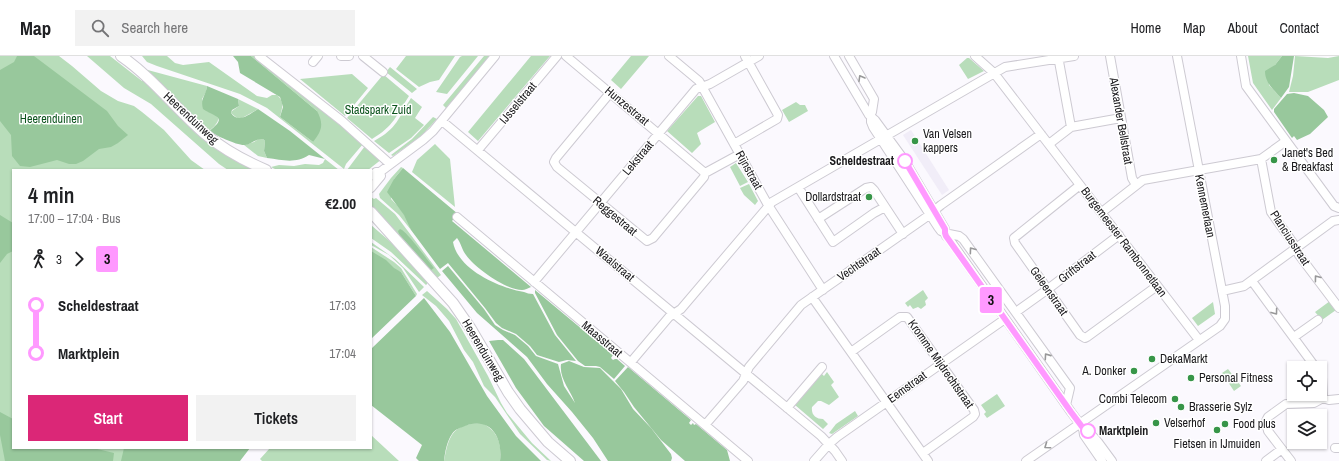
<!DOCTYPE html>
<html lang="en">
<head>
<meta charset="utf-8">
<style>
  :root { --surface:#fff; --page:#f2f2f2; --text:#202124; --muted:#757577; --line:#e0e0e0; --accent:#db2777 }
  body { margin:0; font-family:"Archivo Narrow",sans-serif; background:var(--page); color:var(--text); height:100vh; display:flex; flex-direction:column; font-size:15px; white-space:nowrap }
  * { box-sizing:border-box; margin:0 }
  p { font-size:13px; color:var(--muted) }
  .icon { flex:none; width:22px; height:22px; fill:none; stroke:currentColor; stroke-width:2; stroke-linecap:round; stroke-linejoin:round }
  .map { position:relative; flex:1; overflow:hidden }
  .side { position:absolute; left:12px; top:113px; width:360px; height:280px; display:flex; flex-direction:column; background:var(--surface); border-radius:0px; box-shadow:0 1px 3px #0004 }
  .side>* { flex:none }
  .badge { padding:0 8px; border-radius:3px; font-size:14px; line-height:26px }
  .buttons { position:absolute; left:1287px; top:305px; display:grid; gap:8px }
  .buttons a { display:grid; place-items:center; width:40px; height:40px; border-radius:0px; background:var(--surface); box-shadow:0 1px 3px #0004; font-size:20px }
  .map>.badge { position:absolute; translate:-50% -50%; box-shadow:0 0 0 2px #fff }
  .legs { display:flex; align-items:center; gap:6px; height:44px; padding:0 16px; font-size:13px }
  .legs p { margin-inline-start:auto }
  .headline { display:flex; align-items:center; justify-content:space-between; height:68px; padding:0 16px }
  h1 { font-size:22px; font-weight:600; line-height:30px }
  .cta { display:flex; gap:8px; margin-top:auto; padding:8px 16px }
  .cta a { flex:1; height:46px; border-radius:0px; background:var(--accent); color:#fff; font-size:16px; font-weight:600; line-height:46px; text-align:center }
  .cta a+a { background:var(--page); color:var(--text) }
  ul { padding:0 16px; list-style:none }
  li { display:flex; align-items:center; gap:14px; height:48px; font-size:15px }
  li i { display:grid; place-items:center; width:6px; height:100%; margin:0 5px; background:currentColor }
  li i::after { content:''; width:10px; height:10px; margin:-5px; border:3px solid; border-radius:50%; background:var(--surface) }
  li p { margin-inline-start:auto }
  li:first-child i { background:linear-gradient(#0000 50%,currentColor 0) }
  li:last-child i { background:linear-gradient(currentColor 50%,#0000 0) }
  header { display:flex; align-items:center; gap:24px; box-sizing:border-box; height:56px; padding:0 20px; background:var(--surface); border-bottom:1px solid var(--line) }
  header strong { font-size:19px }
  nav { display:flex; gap:22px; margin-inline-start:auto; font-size:14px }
  .search { width:280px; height:36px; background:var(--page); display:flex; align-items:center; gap:10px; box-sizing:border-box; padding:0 14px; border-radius:0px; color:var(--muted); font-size:15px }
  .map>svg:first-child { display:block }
  .built { fill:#f1edf8 }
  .green { fill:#b8ddba }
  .forest { fill:#98c89c }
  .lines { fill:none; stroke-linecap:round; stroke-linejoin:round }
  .minor-casing { stroke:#cdcad2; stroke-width:10 }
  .major-casing { stroke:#cdcad2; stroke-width:12 }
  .minor { stroke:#fff; stroke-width:8 }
  .major { stroke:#fff; stroke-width:10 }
  .oneway { stroke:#989899 }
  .line-1-casing { stroke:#fff; stroke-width:9 }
  .line-1 { stroke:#f9f; stroke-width:6 }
  .poi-dot { fill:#379548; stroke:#fff; stroke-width:1.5 }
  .stop-1-dot { fill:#fff; stroke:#f9f; stroke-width:2 }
  .labels { text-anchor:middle; stroke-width:3; stroke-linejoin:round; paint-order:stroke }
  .street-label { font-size:12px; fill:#1a191c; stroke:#fff }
  .park-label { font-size:12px; fill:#0d541e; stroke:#fff }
  .poi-label { font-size:12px; fill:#1a191c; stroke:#fff; text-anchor:start }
  .stop-label { font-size:12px; font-weight:bold; fill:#1a191c; stroke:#fff; text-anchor:end }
</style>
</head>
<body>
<header>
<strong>Map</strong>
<div class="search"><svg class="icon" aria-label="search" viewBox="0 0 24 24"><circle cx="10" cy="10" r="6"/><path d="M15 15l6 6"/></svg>Search here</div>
<nav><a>Home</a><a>Map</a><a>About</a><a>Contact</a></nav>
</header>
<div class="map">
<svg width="1339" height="405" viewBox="0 0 1339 405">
  <rect width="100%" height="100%" fill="#fbf9fe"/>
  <path class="built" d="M911 74 949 134 942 139 903 79Z"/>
  <path class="green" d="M0 0H59L72 10 101 35 118 45 134 50 142 56 164 74 191 104 205 114H13V392H240L228 405H0Z
    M87 0H110L142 25 144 23 256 114H228L219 108 160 56 151 48 124 32Z
    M142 0H167L175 7 183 9 209 6 257 40 267 42 272 39H277C285 46 282 52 280 61L313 86 317 55 251 0H254C290 30 327 58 363 88L346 108 344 113 267 52 240 38 157 10 147 6Z
    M406 0H455L439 24 430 26 419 31 396 13Z
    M462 0H478L447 38 436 36 460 1Z
    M484 0H491L446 52 443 49Z
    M531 0H550L478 85 468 76Z
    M631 0H649L621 33 611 24Z
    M1248 0H1282L1275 9 1269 29 1281 42 1272 54 1253 27Z
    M1295 0 1328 2 1339 0V24L1308 36H1289L1293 20Z
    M967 2H969L984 15 968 23 959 9Z
    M390 11 417 33 412 37 386 16Z
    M144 13 207 30 206 36 202 43 207 55C223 59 220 66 209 75Z
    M352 18 368 32 345 60 300 23Z
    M384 19 409 40C396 60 394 70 372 83L347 62 382 20 383 21Z
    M698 40H701L715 66 697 77 701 88 692 97 667 75Z
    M411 42 422 51 415 62 424 69 411 82 389 97 374 85C398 72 398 62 411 42Z
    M238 43 258 53 242 62H237L231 57 232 55 239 50Z
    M796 46 800 49H805L808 55 789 66 782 54Z
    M433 61 437 63 420 81 393 100 391 99 412 83Z
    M260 82 263 83 265 85 264 95 267 102 258 100 244 89 254 86Z
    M435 88 450 103 455 151 412 116 417 104Z
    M365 90 382 103 368 114H347Z
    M325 103 339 114H277L271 111 279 109 294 110 305 108 319 109 323 107Z
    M736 107 748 126 740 130 730 111Z
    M401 111 403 112 394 123 391 143C399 151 409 162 411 174L399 159 380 142 379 138 391 122Z
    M749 128 758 145 755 149 744 139 740 132Z
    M371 141 374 143 376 142 395 158 441 219 437 222 371 152Z
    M371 169 393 188 428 224 427 228 426 229 391 196 371 182Z
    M371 186 395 203 424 231 419 236 403 212 389 199 371 189Z
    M371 191 394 206 401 212 417 238 416 240 401 216 396 214 371 239Z
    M923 234 928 242 925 245 926 249 921 253 918 251 913 253 910 249 908 251 905 247Z
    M427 235 447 253 456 263 488 320 501 347 507 357 532 387 551 405 547 404 520 378 495 341 484 330 473 306 464 294 449 265 436 250 422 239Z
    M1330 245 1336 254 1322 264 1315 256Z
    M1213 246 1215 258 1198 270 1192 262Z
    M1228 313 1241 330 1234 335 1222 317Z
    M827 316 834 326 831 329 839 341 829 349 821 345H818L812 351C811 359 816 363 823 363L828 368 823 373 795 349 821 317 824 320Z
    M997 338 1005 350 987 362 984 358 986 356 981 349Z
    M855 355 858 360 832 378 829 377 836 368Z
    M482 367C498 375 502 388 500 405H444C449 378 453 368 482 367Z
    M371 379 399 405H262L260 403 270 392H371Z"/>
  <path class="forest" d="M17 0H34L107 55 118 70 128 79 118 87 111 91 99 93 83 105 76 108H69L57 104 30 111 20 110 12 100 11 79 0 65V14L14 6Z
    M233 0H251L317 55C324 68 322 75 313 86L280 61 283 51 280 41 240 17 238 6Z
    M1282 0H1294L1289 31 1281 42C1274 34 1265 27 1265 15L1275 9Z
    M207 30 238 43 239 50 232 54 231 57C238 68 250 58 258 53L290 75 325 103 309 99C295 108 283 104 267 102L264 95 265 85 263 83C256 82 252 88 245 89 238 90 215 79 209 75 229 60 214 61 203 53 200 42 206 40 207 30Z
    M1294 37 1308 40 1324 54 1328 61 1310 78 1297 84 1294 80 1292 82 1274 56V53L1287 38Z
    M403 112 458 158 452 165 531 231C528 232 525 234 522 234 506 234 475 212 466 199 462 194 461 187 457 182L453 186C458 214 500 232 524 236 527 237 529 238 533 238L555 279 576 305 567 304 559 306 537 299 530 290 516 278 502 272 496 267 485 252 448 207 440 213 411 174 404 159 387 136 394 123Z
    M0 159 13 167V195L7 198 0 207Z
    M400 173C407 175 428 205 434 212L431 214 399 178 398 175Z
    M371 195 386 204 394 212 401 216 416 240 371 283Z
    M448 210 484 253 495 269 503 274 515 279 528 290 536 300 558 308 564 330 575 347C571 335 559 323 561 308L569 305 584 311 600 312 621 333 633 353 651 372 671 398 672 402 671 405H608L593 382 572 356 547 328 527 301 477 257 442 215Z
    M535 234 613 299 611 302 613 304 615 303H617L625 310 614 323 600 311 596 310H585L578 305 557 279 535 237Z
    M424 242 450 276 487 340 516 380 541 405H500C503 382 491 360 465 370 460 372 455 373 452 378 447 385 445 396 444 405H419L416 402 422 389 371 349V293Z
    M498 284H503L524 303 601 405H584L544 370 516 332 489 285Z
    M628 311 691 364 689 367 691 369 693 367 694 369 696 368 727 394 730 405H685L661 384 634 351 624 336 615 325Z
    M0 356 13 363V392H93L114 397 113 405H5L0 379Z
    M124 392H250L240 405H121Z"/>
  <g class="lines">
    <g class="minor-casing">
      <path id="minor" d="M259 0 342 65 390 108
        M341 0H349
        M363 0 383 16
        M566 0 705 117
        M669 0 699 25 768 149 823 234
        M834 0 869 59 875 64 905 105 945 173V177
        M849 0 874 43 872 56 869 59
        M975 0 994 17 1199 284
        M1058 0 1071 71
        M1110 0 1132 122 1136 129
        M1241 0 1246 30 1334 150 1339 152
        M313 6 318 0
        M610 37 556 102 554 106 557 111 647 185 653 182 704 121 705 117 740 98
        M871 61V66L873 71 938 171 941 175 945 177 1071 356 1083 372 1088 375 1098 386 1112 405
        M442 65 821 380 835 395 842 405
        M734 88 777 63 778 59 745 0
        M1049 88 1071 71 1121 62
        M478 94 557 0
        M1261 103 1271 156 1293 187 1299 199 1339 252
        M371 120 376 116H380L423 84 433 75 495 0
        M1080 129 1014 182 1015 187 1080 279 1085 282 1087 281 1157 230
        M798 131 833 186 874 157 885 151
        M371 132 381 120 380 116
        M1102 156 1143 124 1261 103 1286 85
        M457 161 748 405
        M818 163 866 132 871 131 874 134 903 178
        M946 180 949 178 959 180 963 183 1070 332 1066 349
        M1252 225 1316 312
        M534 226 696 33 710 28 759 0
        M1222 235 1244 230 1333 165 1339 164
        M812 241 928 405
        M1016 256 1048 233 1119 179
        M1294 281 1318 264
        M851 296 900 261H907L974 354 975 358 973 361 923 397
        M631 306 669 261 681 253 772 146 1005 11 1074 0
        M1320 317 1322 321 1323 342
        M787 352 822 311
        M705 369 743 325 749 311 801 249 925 162 941 149 1041 78
        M1083 372 1084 379 1102 405
        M1335 392H1339
        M814 405 829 388 837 381 1005 263
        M1026 405 1220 270 1225 263V250L1177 0
        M1266 405 1282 393
        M1291 405 1268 375 1266 365 1268 361 1286 348 1314 347 1323 342 1329 344 1339 343"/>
    </g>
    <g class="major-casing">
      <path id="major" d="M121 0C153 22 176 53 205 78 223 93 245 105 266 114
        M371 156 453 247 471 273 508 336 520 353 548 386 570 405"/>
    </g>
    <use href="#minor" class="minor"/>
    <use href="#major" class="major"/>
  </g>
  <defs><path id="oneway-chevron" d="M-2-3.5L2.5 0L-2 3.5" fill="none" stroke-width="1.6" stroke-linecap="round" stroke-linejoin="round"/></defs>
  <g class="oneway">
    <use href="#oneway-chevron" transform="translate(861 22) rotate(-120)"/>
    <use href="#oneway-chevron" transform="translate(972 194) rotate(-126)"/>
    <use href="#oneway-chevron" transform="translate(1317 222) rotate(-127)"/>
    <use href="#oneway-chevron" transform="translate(1275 256) rotate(54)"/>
    <use href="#oneway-chevron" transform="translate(1047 300) rotate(-125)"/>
    <use href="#oneway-chevron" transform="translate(1047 390) rotate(145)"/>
  </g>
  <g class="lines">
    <g class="line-1-casing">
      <path id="line-1" d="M905 105 945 173V177L946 180 1071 356 1083 372 1088 375"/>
    </g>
    <use href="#line-1" class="line-1"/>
  </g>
  <g class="poi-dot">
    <circle cx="915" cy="85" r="4"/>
    <circle cx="1274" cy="104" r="4"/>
    <circle cx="869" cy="141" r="4"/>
    <circle cx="1152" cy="303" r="4"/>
    <circle cx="1134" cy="315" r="4"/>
    <circle cx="1191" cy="322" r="4"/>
    <circle cx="1175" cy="343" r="4"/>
    <circle cx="1181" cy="351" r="4"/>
    <circle cx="1156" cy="367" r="4"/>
    <circle cx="1225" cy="368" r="4"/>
    <circle cx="1217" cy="374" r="4"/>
  </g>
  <g class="stop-1-dot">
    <circle cx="905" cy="105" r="7"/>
    <circle cx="1088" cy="375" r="7"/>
  </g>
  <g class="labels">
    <g class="street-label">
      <text transform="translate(518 47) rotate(-50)" y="4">IJsselstraat</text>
      <text transform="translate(627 50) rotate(40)" y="4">Hunzestraat</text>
      <text transform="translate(191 62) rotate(43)" y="4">Heerenduinweg</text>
      <text transform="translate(1121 65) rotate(80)" y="4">Alexander Bellstraat</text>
      <text transform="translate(638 102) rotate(-50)" y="4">Lekstraat</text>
      <text transform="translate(749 114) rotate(61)" y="4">Rijnstraat</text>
      <text transform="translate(1205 150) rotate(79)" y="4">Kennemerlaan</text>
      <text transform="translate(615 160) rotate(40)" y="4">Reggestraat</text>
      <text transform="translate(1290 182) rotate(57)" y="4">Planciusstraat</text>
      <text transform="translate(1124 186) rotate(53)" y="4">Burgemeester Rambonnetlaan</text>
      <text transform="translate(615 208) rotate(40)" y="4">Waalstraat</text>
      <text transform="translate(859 208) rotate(-35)" y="4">Vechtstraat</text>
      <text transform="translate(1077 211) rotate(-38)" y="4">Griftstraat</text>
      <text transform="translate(1049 235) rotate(55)" y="4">Geleenstraat</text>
      <text transform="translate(602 283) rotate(40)" y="4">Maasstraat</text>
      <text transform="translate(483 294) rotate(59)" y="4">Heerenduinweg</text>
      <text transform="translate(941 308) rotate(55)" y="4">Kromme Mijdrechtstraat</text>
      <text transform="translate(907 331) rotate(-36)" y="4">Eemstraat</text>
    </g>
    <g class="park-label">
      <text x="378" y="58">Stadspark Zuid</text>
      <text x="51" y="67">Heerenduinen</text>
    </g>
    <g class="poi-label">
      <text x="923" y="82">Van Velsen<tspan x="923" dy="14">kappers</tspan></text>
      <text x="1282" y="101">Janet's Bed<tspan x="1282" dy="14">&amp; Breakfast</tspan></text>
      <text x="861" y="145" text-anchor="end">Dollardstraat</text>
      <text x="1160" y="307">DekaMarkt</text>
      <text x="1126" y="319" text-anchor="end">A. Donker</text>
      <text x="1199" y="326">Personal Fitness</text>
      <text x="1167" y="347" text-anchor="end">Combi Telecom</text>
      <text x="1189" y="355">Brasserie Sylz</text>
      <text x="1164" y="371">Velserhof</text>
      <text x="1233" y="372">Food plus</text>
      <text x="1217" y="392" text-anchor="middle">Fietsen in IJmuiden</text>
    </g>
    <g class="stop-label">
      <text x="894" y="109">Scheldestraat</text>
      <text x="1099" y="379" text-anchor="start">Marktplein</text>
    </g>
  </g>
</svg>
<div class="buttons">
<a><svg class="icon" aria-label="locate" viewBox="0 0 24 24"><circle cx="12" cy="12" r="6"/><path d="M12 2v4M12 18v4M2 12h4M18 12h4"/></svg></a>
<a><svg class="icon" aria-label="layers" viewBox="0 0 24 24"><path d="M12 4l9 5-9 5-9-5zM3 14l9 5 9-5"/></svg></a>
</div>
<b class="badge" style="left:991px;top:244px;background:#f9f;color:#111">3</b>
<section class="side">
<div class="headline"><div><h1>4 min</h1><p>17:00 – 17:04 · Bus</p></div><b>€2.00</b></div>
<div class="legs"><svg class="icon" aria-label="walk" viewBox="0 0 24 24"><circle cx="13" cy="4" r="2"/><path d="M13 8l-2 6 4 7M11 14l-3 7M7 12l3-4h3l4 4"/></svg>3<svg class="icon" aria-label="forward" viewBox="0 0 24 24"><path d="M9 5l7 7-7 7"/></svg><b class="badge" style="background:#f9f;color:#111">3</b></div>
<ul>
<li><i style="color:#f9f"></i><b>Scheldestraat</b><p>17:03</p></li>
<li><i style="color:#f9f"></i><b>Marktplein</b><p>17:04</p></li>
</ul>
<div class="cta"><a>Start</a><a>Tickets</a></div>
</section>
</div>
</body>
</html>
